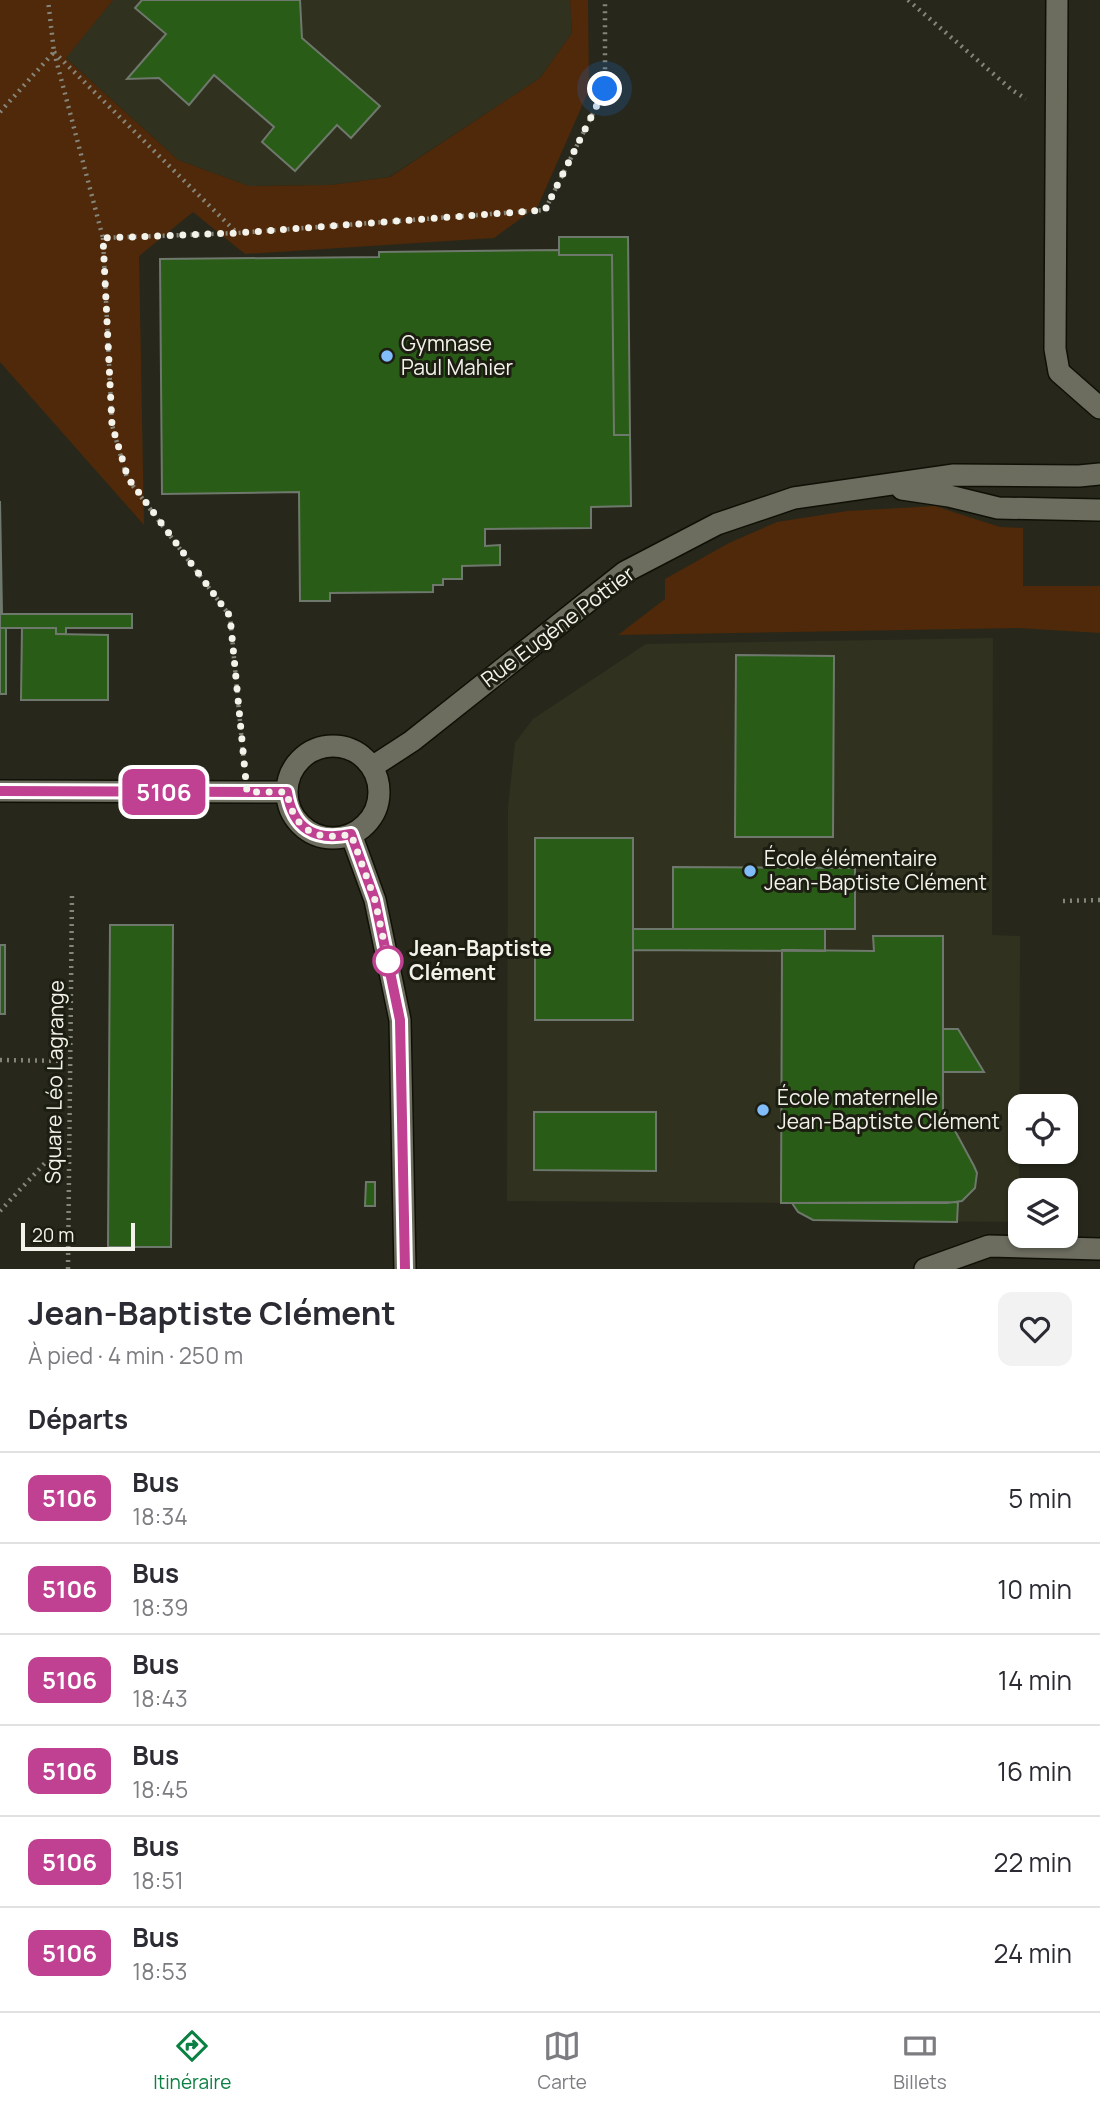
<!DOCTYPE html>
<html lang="fr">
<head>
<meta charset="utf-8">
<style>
  :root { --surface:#fff; --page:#f2f2f3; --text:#2b2b33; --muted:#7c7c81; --line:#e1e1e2; --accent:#0b8043 }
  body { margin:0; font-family:Manrope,sans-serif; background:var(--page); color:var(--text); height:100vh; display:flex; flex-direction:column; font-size:26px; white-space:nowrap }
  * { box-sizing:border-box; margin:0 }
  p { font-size:23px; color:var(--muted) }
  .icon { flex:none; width:38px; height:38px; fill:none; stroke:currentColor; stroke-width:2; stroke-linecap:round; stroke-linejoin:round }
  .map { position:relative; height:1269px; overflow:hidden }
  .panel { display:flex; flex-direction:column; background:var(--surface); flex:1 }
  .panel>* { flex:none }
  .badge { padding:0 14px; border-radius:10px; font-size:24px; line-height:46px }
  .fabs { position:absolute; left:1008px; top:1094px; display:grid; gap:14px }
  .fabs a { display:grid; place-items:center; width:70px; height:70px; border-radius:14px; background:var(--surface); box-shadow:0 2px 5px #0004; font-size:35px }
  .scale { position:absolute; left:21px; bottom:18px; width:114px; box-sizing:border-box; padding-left:7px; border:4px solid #f3f3eb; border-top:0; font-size:19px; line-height:24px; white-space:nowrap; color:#f3f3eb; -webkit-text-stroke:5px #1d1e12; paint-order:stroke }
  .you { position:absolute; width:35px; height:35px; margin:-18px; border:5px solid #fff; border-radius:50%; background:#1a73e8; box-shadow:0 0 0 10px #1a73e833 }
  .map>.badge { position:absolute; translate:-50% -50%; box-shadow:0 0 0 4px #fff }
  h2 { padding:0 28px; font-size:26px; line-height:63px }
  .round { display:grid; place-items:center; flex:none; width:74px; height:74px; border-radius:14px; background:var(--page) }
  .overview { display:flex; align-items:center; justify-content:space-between; height:119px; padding:0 28px }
  h1 { font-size:33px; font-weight:700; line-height:52px }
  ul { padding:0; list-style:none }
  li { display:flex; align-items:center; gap:21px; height:91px; padding:0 28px; border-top:2px solid var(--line) }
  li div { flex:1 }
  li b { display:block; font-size:26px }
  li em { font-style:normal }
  li .badge { min-width:77px; font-weight:700; text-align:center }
  .tab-bar { display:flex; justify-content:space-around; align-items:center; height:98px; border-top:2px solid var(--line); background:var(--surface); font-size:19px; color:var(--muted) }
  .tab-bar a { display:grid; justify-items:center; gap:4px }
  .tab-bar .on { color:var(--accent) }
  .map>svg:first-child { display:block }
  .built { fill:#30311e }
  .green { fill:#4f2909 }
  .building { fill:#295c16; stroke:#6f786c; stroke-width:2 }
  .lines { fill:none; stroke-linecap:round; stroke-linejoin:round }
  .minor-casing { stroke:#101006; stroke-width:24 }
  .path { stroke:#85857a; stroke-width:4.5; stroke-dasharray:2 5; stroke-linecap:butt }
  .minor { stroke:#6c6d5f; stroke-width:21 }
  .line-casing { stroke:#fff; stroke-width:16 }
  .line { stroke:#c04191; stroke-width:10 }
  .walk { stroke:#f3f3eb; stroke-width:7; stroke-dasharray:0 12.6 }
  .poi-dot { fill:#80bdfa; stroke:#1d1e12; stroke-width:2.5 }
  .stop-dot { fill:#fff; stroke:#c04191; stroke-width:3.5 }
  .labels { text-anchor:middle; stroke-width:6; stroke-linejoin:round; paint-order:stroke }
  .poi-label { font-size:21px; fill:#f3f3eb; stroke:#1d1e12; text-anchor:start }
  .street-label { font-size:21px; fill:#f3f3eb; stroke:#1d1e12 }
  .stop-label { font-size:21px; font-weight:bold; fill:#f3f3eb; stroke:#1d1e12; text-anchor:start }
</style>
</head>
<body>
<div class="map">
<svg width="1100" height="1269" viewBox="0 0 1100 1269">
  <rect width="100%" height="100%" fill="#27281b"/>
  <path class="built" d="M113 0H570L572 33 540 78 389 177 331 185 249 186 178 160 65 57Z
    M993 638 992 935 1020 936 1019 1222 813 1220 798 1212 792 1203 507 1201 508 807 515 743 533 719 646 644Z"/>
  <path class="green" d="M0 0H113L66 58 178 160 249 186 331 185 390 177 540 78 572 33 570 0H588L589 90 538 206 494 238 245 254 193 212 139 256 144 525 0 362Z
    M935 506 1000 527 1023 528V586H1100V633L1018 628 618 635 665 599V579L729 543 777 522 847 511Z"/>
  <path class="building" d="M142 0H300L302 38 380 106 351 138 337 125 295 171 262 142 274 127 214 75 189 105 159 78 127 79 166 34 135 8Z
    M559 237H628L630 435H614L612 255H559Z
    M559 250V255H612L614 435H630L631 506 591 507V528L485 529V546L500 545V565L462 566V579H443V585H433V592L330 593V601H300L299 492 162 494 160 259 379 257V252Z
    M0 501 2 614H132V628H66V634H56V628H0Z
    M0 628H6V694H0Z
    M22 628H56V634L108 635V700H21Z
    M736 655 834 656 833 837H735Z
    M535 838H633V1020H535Z
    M673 867 855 868V929H673Z
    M110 925H173L171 1247H108Z
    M633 929H825V951L633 950Z
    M873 936H943V1128L953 1127 974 1166 977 1173 975 1188 962 1201 947 1203H781L782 950 874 951Z
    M0 945H5V1014H0Z
    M943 1029H958L984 1072H943Z
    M534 1112H656V1171L534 1170Z
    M366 1182H375V1206H365Z
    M958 1202 957 1222 813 1220 798 1212 792 1203Z"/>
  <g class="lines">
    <g class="minor-casing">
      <path id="minor" d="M1057 0 1055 349 1059 372 1100 408
        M902 489 949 496 998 508 1100 510
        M287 792a46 46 0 1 1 92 0a46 46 0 1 1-92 0Z
        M372 767 412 741 625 572 717 524 794 498 954 475 1079 476 1100 474
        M0 791 287 792
        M351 834 375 900 400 1020 405 1269
        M925 1269 989 1246 1100 1249"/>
    </g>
    <path class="path" d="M908 0 1012 90 1026 99
      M54 52 237 233 545 210 605 89V0
      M54 52 103 238 237 233
      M0 112 54 52 48 0
      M103 238 112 425 127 478 230 616 244 764
      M1063 901 1100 900
      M0 1060 70 1061
      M0 1211 45 1163 69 1161
      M68 1269 72 895"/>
    <use href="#minor" class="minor"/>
  </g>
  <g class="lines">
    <g class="line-casing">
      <path id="line" d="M0 791 287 792C293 829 315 842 351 834L375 900 400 1020 405 1269"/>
    </g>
    <use href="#line" class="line"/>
    <path class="walk" d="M388 961 375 900 351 834C315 842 293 829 287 792H247L230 616 128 478 112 425 103 238 237 233 545 210 605 89"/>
  </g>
  <g class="poi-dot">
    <circle cx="387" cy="356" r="7"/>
    <circle cx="750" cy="871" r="7"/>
    <circle cx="763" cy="1110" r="7"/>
  </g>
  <circle class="stop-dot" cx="388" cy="961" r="14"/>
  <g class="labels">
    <g class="poi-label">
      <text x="401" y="351">Gymnase<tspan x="401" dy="24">Paul Mahier</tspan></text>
      <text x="764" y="866">École élémentaire<tspan x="764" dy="24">Jean-Baptiste Clément</tspan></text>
      <text x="777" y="1105">École maternelle<tspan x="777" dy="24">Jean-Baptiste Clément</tspan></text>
    </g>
    <g class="street-label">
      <text transform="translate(558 627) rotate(-37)" y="7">Rue Eugène Pottier</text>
      <text transform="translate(55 1082) rotate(-89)" y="7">Square Léo Lagrange</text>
    </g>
    <g class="stop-label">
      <text x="409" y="956">Jean-Baptiste<tspan x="409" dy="24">Clément</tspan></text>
    </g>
  </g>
</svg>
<div class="fabs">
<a><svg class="icon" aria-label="locate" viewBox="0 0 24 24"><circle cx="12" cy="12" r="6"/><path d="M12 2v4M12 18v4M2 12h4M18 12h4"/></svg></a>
<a><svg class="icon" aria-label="layers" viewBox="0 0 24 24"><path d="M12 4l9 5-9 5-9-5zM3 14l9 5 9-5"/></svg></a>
</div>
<div class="scale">20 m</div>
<div class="you" style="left:605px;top:89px"></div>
<b class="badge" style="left:164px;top:792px;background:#c04191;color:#fff">5106</b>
</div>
<section class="panel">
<div class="overview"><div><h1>Jean-Baptiste Clément</h1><p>À pied · 4 min · 250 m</p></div><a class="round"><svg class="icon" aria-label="heart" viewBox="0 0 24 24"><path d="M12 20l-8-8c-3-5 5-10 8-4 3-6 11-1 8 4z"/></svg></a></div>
<h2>Départs</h2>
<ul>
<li><span class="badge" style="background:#c04191;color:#fff">5106</span><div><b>Bus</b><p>18:34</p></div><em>5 min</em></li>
<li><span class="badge" style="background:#c04191;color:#fff">5106</span><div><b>Bus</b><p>18:39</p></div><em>10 min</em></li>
<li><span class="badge" style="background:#c04191;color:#fff">5106</span><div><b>Bus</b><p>18:43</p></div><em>14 min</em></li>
<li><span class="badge" style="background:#c04191;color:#fff">5106</span><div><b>Bus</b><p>18:45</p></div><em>16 min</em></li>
<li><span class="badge" style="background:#c04191;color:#fff">5106</span><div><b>Bus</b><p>18:51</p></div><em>22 min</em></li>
<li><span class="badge" style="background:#c04191;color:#fff">5106</span><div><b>Bus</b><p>18:53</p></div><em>24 min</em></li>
</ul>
</section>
<nav class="tab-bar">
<a class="on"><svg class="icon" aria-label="directions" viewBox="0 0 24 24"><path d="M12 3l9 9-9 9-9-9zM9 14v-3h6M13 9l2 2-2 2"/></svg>Itinéraire</a>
<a><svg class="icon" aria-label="map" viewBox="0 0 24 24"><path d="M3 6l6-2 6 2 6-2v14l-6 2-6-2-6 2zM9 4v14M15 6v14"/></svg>Carte</a>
<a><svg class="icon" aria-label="tickets" viewBox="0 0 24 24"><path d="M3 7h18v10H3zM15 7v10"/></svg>Billets</a>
</nav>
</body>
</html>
